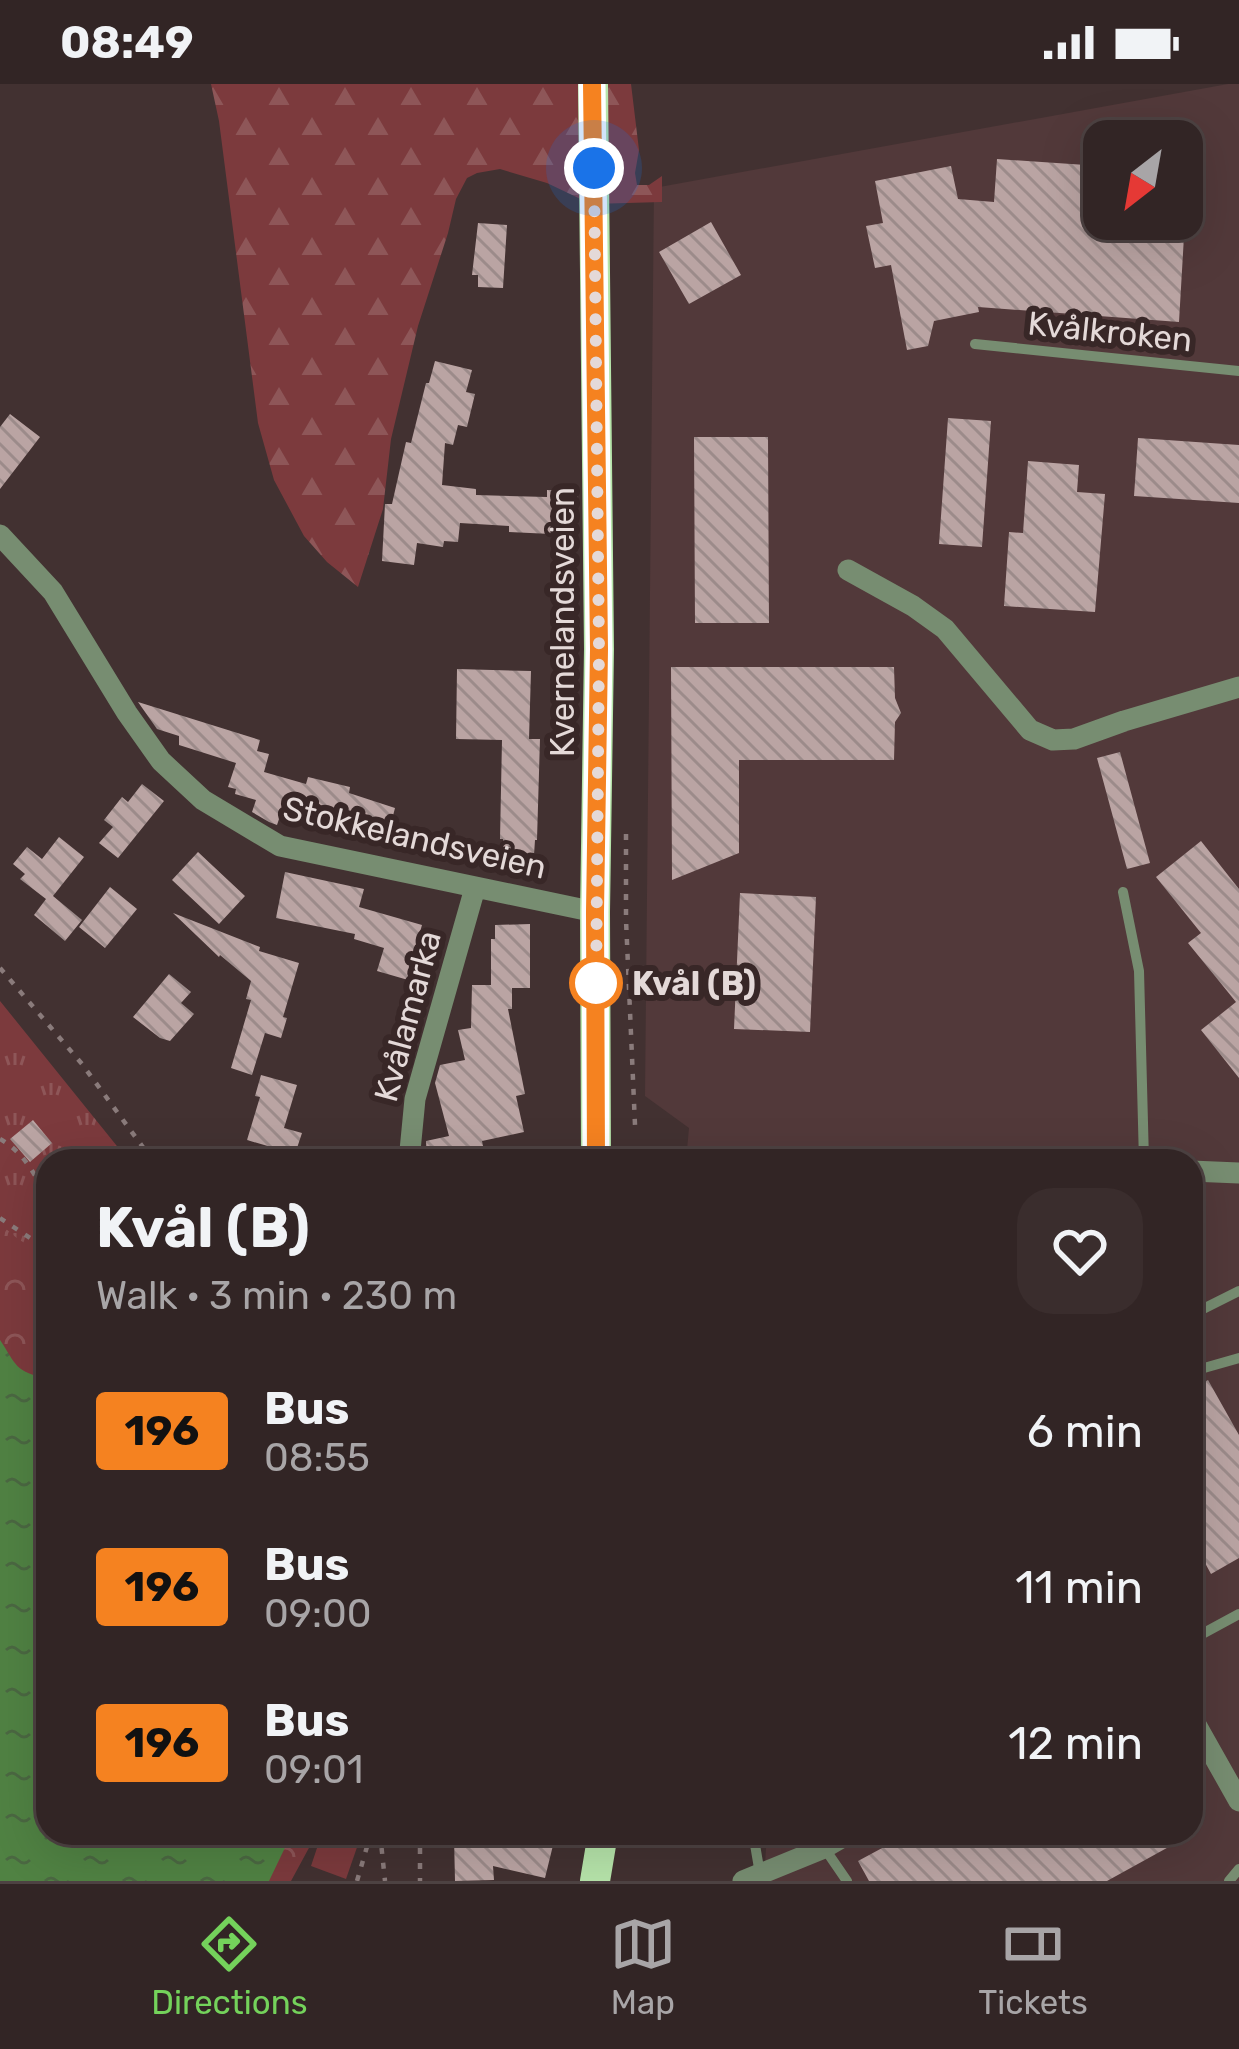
<!DOCTYPE html>
<html lang="en">
<head>
<meta charset="utf-8">
<style>
  :root { --surface:#322525; --page:#3a2d2d; --text:#f1f3f6; --muted:#a8a5a7; --line:#4d4242; --accent:#74d25b }
  body { margin:0; font-family:Rubik,sans-serif; background:var(--page); color:var(--text); height:100vh; display:flex; flex-direction:column; font-size:45px; white-space:nowrap }
  * { box-sizing:border-box; margin:0 }
  p { font-size:39px; color:var(--muted) }
  .icon { flex:none; width:66px; height:66px; fill:none; stroke:currentColor; stroke-width:2; stroke-linecap:round; stroke-linejoin:round }
  .map { position:relative; flex:1; overflow:hidden }
  .details { position:absolute; left:36px; top:1065px; width:1167px; height:696px; display:flex; flex-direction:column; background:var(--surface); border-radius:36px; box-shadow:0 12px 48px #0002,0 0 0 3px var(--line) }
  .details>* { flex:none }
  .badge { padding:0 24px; border-radius:9px; font-size:42px; line-height:78px }
  .needle { width:78px; rotate:211deg }
  .buttons { position:absolute; left:1083px; top:36px; display:grid; gap:24px }
  .buttons a { display:grid; place-items:center; width:120px; height:120px; border-radius:24px; background:var(--surface); box-shadow:0 12px 48px #0002,0 0 0 3px var(--line); font-size:60px }
  .you { position:absolute; width:60px; height:60px; margin:-30px; border:9px solid #fff; border-radius:50%; background:#1a73e8; box-shadow:0 0 0 18px #1a73e833 }
  .map>.badge { position:absolute; translate:-50% -50%; box-shadow:0 0 0 6px #fff }
  .round { display:grid; place-items:center; flex:none; width:126px; height:126px; border-radius:36px; background:var(--page) }
  .headline { display:flex; align-items:center; justify-content:space-between; height:204px; padding:0 60px }
  h1 { font-size:57px; font-weight:700; line-height:90px }
  ul { padding:0; list-style:none }
  li { display:flex; align-items:center; gap:36px; height:156px; padding:0 60px }
  li div { flex:1 }
  li b { display:block; font-size:45px }
  li em { font-style:normal }
  li .badge { min-width:132px; font-weight:700; text-align:center }
  .status { display:flex; justify-content:space-between; align-items:center; height:84px; padding:0 60px; background:var(--surface); direction:ltr }
  .status svg { height:33px; fill:currentColor }
  .tab-bar { display:flex; justify-content:space-around; align-items:center; height:168px; border-top:3px solid var(--line); background:var(--surface); font-size:33px; color:var(--muted) }
  .tab-bar a { display:grid; justify-items:center; gap:6px }
  .tab-bar .on { color:var(--accent) }
  .map>svg:first-child { display:block }
  .built { fill:#52393a; fill-rule:evenodd }
  .grass { fill:url(#grass-tufts) }
  .forest { fill:url(#forest-firs) }
  .park { fill:url(#park-crowns) }
  .pitch { fill:#7c3a3d }
  .water { fill:url(#water-ripples) }
  .building { fill:url(#building-back-hatch) }
  .lines { fill:none; stroke-linecap:round; stroke-linejoin:round }
  .path { stroke:#8a7b7b; stroke-width:4.5; stroke-dasharray:6 9; stroke-linecap:butt }
  .lane { stroke:#778d71; stroke-width:10 }
  .street { stroke:#778d71; stroke-width:21 }
  .primary { stroke:#b6e4aa; stroke-width:30 }
  .line-casing { stroke:#fff; stroke-width:27 }
  .line { stroke:#f58220; stroke-width:18 }
  .walk { stroke:#e4d9d8; stroke-width:12; stroke-dasharray:0 21.6 }
  .stop-dot { fill:#fff; stroke:#f58220; stroke-width:6 }
  .labels { text-anchor:middle; stroke-width:12; stroke-linejoin:round; paint-order:stroke }
  .street-label { font-size:33px; fill:#e4d9d8; stroke:#382727 }
  .stop-label { font-size:33px; font-weight:bold; fill:#e4d9d8; stroke:#382727; text-anchor:start }
</style>
</head>
<body>
<div class="status"><b>08:49</b><svg viewBox="0 0 49 12"><path d="M0 12V9h3v3zM5 12V6h3v6zM10 12V3h3v9zM15 12V0h3v12zM26 1h20v11H26zM47 4h2v5h-2z"/></svg></div>
<div class="map">
<svg width="1239" height="1797" viewBox="0 0 1239 1797">
  <defs>
    <pattern id="grass-tufts" width="24" height="20" patternUnits="userSpaceOnUse" patternTransform="scale(3)"><rect width="24" height="20" fill="#7c3a3d"/><path d="M3 7l-1-3M5 7V3M7 7l1-3M15 17l-1-3M17 17v-4M19 17l1-3" fill="none" stroke="#8e5658"/></pattern>
    <pattern id="forest-firs" width="22" height="20" patternUnits="userSpaceOnUse" patternTransform="scale(3)"><rect width="22" height="20" fill="#7c3a3d"/><path d="M5 1l3.5 6h-7zM16 11l3.5 6h-7z" fill="#8e5658"/></pattern>
    <pattern id="park-crowns" width="20" height="18" patternUnits="userSpaceOnUse" patternTransform="scale(3)"><rect width="20" height="18" fill="#7c3a3d"/><path d="M2 6a3 3 0 1 1 6 0M12 15a3 3 0 1 1 6 0" fill="none" stroke="#8e5658"/></pattern>
    <pattern id="water-ripples" width="26" height="14" patternUnits="userSpaceOnUse" patternTransform="scale(3)"><rect width="26" height="14" fill="#508243"/><path d="M2 4q2-2 4 0t4 0M15 11q2-2 4 0t4 0" fill="none" stroke="#4b6842"/></pattern>
    <pattern id="building-back-hatch" width="6" height="6" patternUnits="userSpaceOnUse" patternTransform="scale(3)"><rect width="6" height="6" fill="#baa4a3"/><path d="M-1 5l2 2M0 0l6 6M5-1l2 2" fill="none" stroke="#9c8b8a"/></pattern>
  </defs>
  <rect width="100%" height="100%" fill="#423131"/>
  <path class="built" d="M1228 0H1239V1797H764L767 1749H1191V1077H686L689 1044 645 1012 654 104ZM1104 57H1182V135H1104Z"/>
  <path class="grass" d="M0 917 129 1077H48V1294L0 1256Z"/>
  <path class="forest" d="M211 0H631L639 66 635 89 637 101H649L662 92V118L591 120 547 99 500 85 477 89 467 94 456 115 448 149 418 242 391 355 383 425 358 503 327 478 304 452 274 396 258 339 219 37Z"/>
  <path class="park" d="M0 1140 18 1155 48 1173V1749H317L291 1797H0Z"/>
  <path class="pitch" d="M322 1749H362L346 1795 311 1782Z"/>
  <path class="water" d="M0 1256C16 1280 15 1289 48 1294V1749H292L269 1797H0Z"/>
  <path class="building" d="M997 75 1086 81 1082 135H1185L1179 238 978 223 979 228 934 237 928 262 907 266 891 181 875 184 866 142 883 139 875 97 951 82 958 115 994 118Z
    M711 138 741 191 689 220 659 168Z
    M478 139 507 141 503 204 478 203V191H472Z
    M435 277 472 286 466 308 475 310 467 343 458 341 453 361 445 359 442 401 476 405V411L547 413V406H578V459H551V450L509 448V442L460 439 458 458 444 457 443 463 417 459 414 481 382 477 385 420H392L406 358 411 359 426 299H429Z
    M10 330 40 353 0 405V343Z
    M948 334 991 337 982 463 939 460Z
    M694 353H768L769 539H695Z
    M1138 354 1239 361V419L1134 412Z
    M1028 377 1079 381 1077 408 1105 410 1095 528 1004 522 1009 448 1023 449Z
    M671 583H894L895 614 901 629 895 638 894 676H739V769L672 796Z
    M457 585 531 587 529 655H540L537 756H535L534 771 503 770V755H500L502 656 456 655Z
    M138 618 260 656 257 667 269 670 264 688 306 700 308 693 350 703 349 709 395 724 386 759 279 735 277 741 269 738 252 728 256 716 235 710 236 705 228 703 236 679 179 661V652L157 645Z
    M1120 668 1150 779 1127 785 1097 674Z
    M142 700 164 717 118 774 99 759 113 743 104 736 122 713 128 718Z
    M59 753 84 773 53 812 82 836 65 857 34 831 46 815 20 795 25 790 13 780 27 763 42 775Z
    M1201 757 1239 805V994L1201 946 1236 918 1188 859 1201 849 1156 793Z
    M198 768 245 812 219 840 172 796Z
    M285 788 364 805 359 823 422 841 413 872 422 874 415 898 377 887 384 864 354 855 355 850 276 834Z
    M110 803 137 825 105 864 79 843Z
    M740 809 816 813 810 948 734 945Z
    M173 829 260 863 259 867 299 879 283 933 287 934 281 954 265 949 252 991 231 984 251 916 246 915 251 897 220 871 219 873Z
    M530 840V904H512V925H508L525 1010 516 1012 524 1048 482 1057 486 1077H427L426 1057 449 1052 435 999 440 981 465 976 458 946 471 944 472 901H491V855H495V841Z
    M169 890 191 908 181 919 194 930 170 957 160 954 133 933Z
    M261 991 297 1001 284 1044 302 1049 295 1070 247 1056 260 1013 255 1012Z
    M33 1036 52 1059 30 1078 10 1055Z
    M1208 1296 1239 1351V1474L1211 1490 1198 1466 1191 1469V1305Z
    M556 1749 545 1794 493 1782 494 1796 455 1797 454 1753Z
    M910 1749H1194L1107 1797H869L858 1777Z"/>
  <g class="lines">
    <path class="path" d="M626 750V836L635 1041
      M0 884 82 980 153 1077
      M0 1055C24 1068 39 1095 48 1120
      M0 1134 48 1166
      M380 1749 385 1797
      M420 1749V1797
      M357 1797 371 1749"/>
    <path class="lane" d="M975 260 1239 287
      M1123 808 1139 887 1144 1077
      M1191 1231 1239 1207
      M1191 1291 1204 1284 1239 1274
      M1191 1556 1239 1530
      M753 1749 760 1790
      M825 1765 847 1797
      M1229 1797 1239 1785"/>
    <path class="street" d="M0 451 53 508 127 629 161 677 203 716 280 762 595 828
      M848 486 913 522 945 545 1030 646 1053 656 1074 655 1124 637 1239 603
      M409 1077 415 1015 475 804
      M600 1077 636 1073 822 1077
      M1191 1087 1239 1089
      M1191 1632 1239 1717
      M743 1797 824 1764 850 1749"/>
    <path class="primary" d="M593 0 599 565 595 828 596 1077
      M595 1797 603 1749"/>
  </g>
  <g class="lines">
    <g class="line-casing">
      <path id="line" d="M592 0 599 565 595 828 596 1077"/>
    </g>
    <use href="#line" class="line"/>
    <path class="walk" d="M594 84 599 565 596 911V899"/>
  </g>
  <circle class="stop-dot" cx="596" cy="899" r="24"/>
  <g class="labels">
    <g class="street-label">
      <text transform="translate(1110 247) rotate(6)" y="12">Kvålkroken</text>
      <text transform="translate(562 538) rotate(-90)" y="12">Kvernelandsveien</text>
      <text transform="translate(415 753) rotate(13)" y="12">Stokkelandsveien</text>
      <text transform="translate(407 932) rotate(-75)" y="12">Kvålamarka</text>
    </g>
    <g class="stop-label">
      <text x="632" y="911">Kvål (B)</text>
    </g>
  </g>
</svg>
<div class="buttons">
<a><svg class="needle" viewBox="-14 -14 28 28"><path d="M0-13l5 13h-10z" fill="#e53935"/><path d="M0 13l5-13h-10z" fill="#a8a5a7"/></svg></a>
</div>
<div class="you" style="left:594px;top:84px"></div>
<section class="details">
<div class="headline"><div><h1>Kvål (B)</h1><p>Walk · 3 min · 230 m</p></div><a class="round"><svg class="icon" aria-label="heart" viewBox="0 0 24 24"><path d="M12 20l-8-8c-3-5 5-10 8-4 3-6 11-1 8 4z"/></svg></a></div>
<ul>
<li><span class="badge" style="background:#f58220;color:#111">196</span><div><b>Bus</b><p>08:55</p></div><em>6 min</em></li>
<li><span class="badge" style="background:#f58220;color:#111">196</span><div><b>Bus</b><p>09:00</p></div><em>11 min</em></li>
<li><span class="badge" style="background:#f58220;color:#111">196</span><div><b>Bus</b><p>09:01</p></div><em>12 min</em></li>
</ul>
</section>
</div>
<nav class="tab-bar">
<a class="on"><svg class="icon" aria-label="directions" viewBox="0 0 24 24"><path d="M12 3l9 9-9 9-9-9zM9 14v-3h6M13 9l2 2-2 2"/></svg>Directions</a>
<a><svg class="icon" aria-label="map" viewBox="0 0 24 24"><path d="M3 6l6-2 6 2 6-2v14l-6 2-6-2-6 2zM9 4v14M15 6v14"/></svg>Map</a>
<a><svg class="icon" aria-label="tickets" viewBox="0 0 24 24"><path d="M3 7h18v10H3zM15 7v10"/></svg>Tickets</a>
</nav>
</body>
</html>
